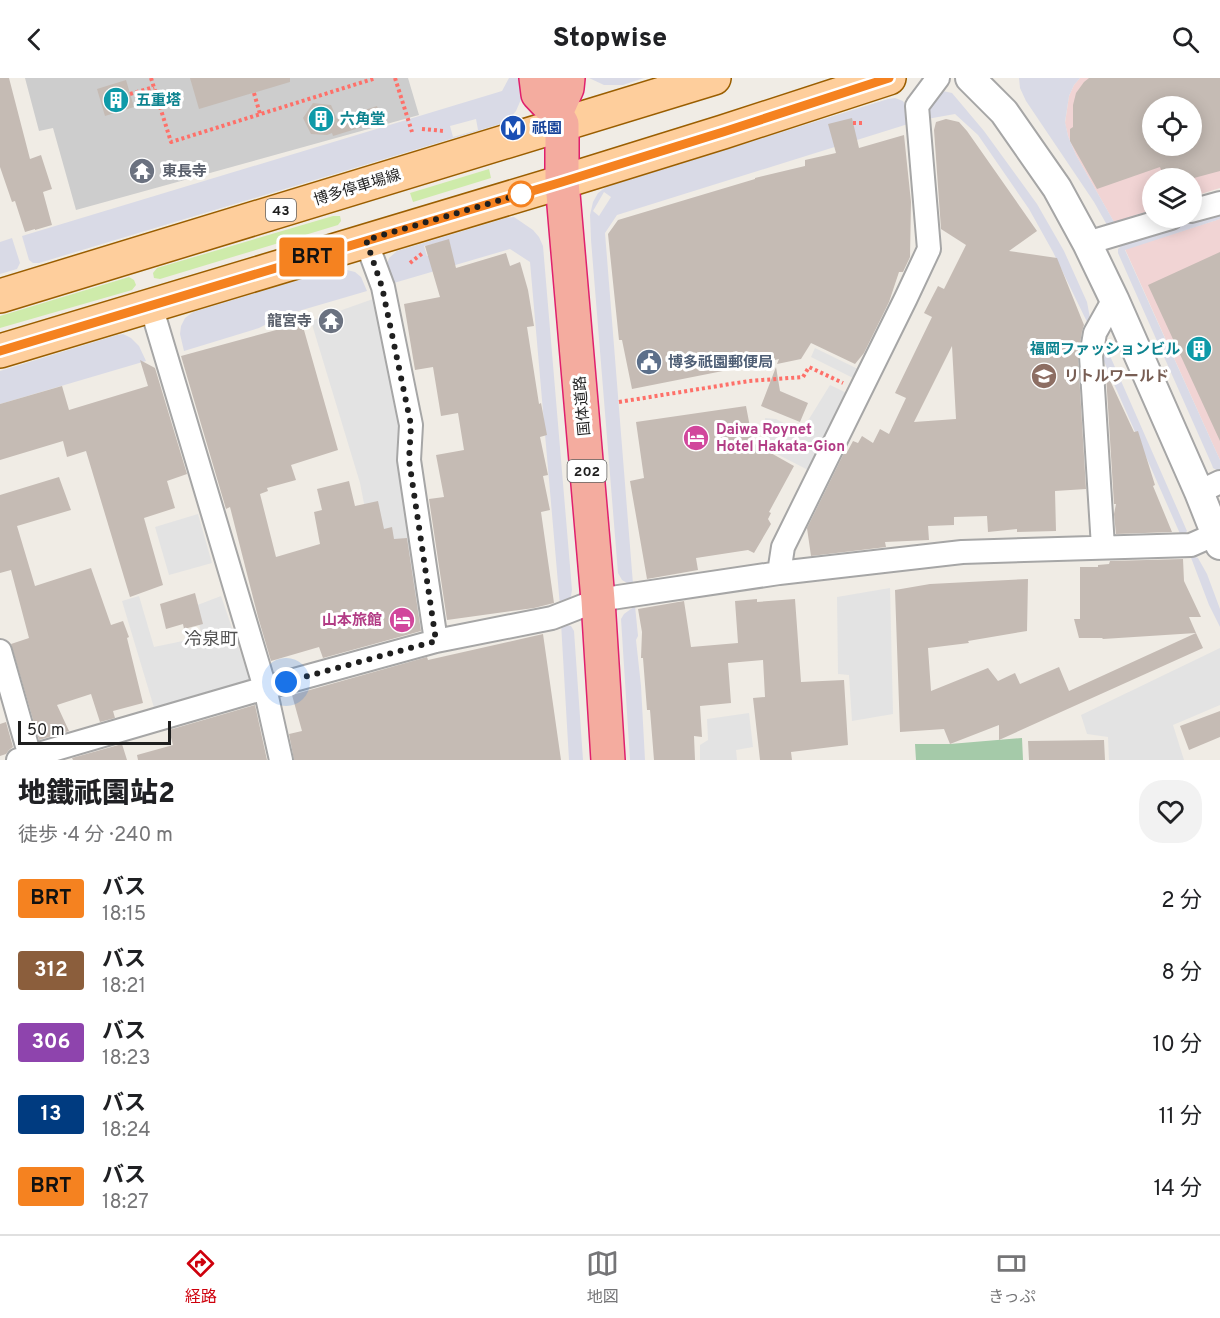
<!DOCTYPE html>
<html lang="ja">
<head>
<meta charset="utf-8">
<style>
  :root { --surface:#fff; --page:#f2f2f2; --text:#202124; --muted:#757577; --line:#e0e0e0; --accent:#ce000c }
  body { margin:0; font-family:Overpass,"Noto Sans JP",sans-serif; background:var(--page); color:var(--text); height:100vh; display:flex; flex-direction:column; font-size:22px; white-space:nowrap }
  * { box-sizing:border-box; margin:0 }
  p { font-size:20px; color:var(--muted) }
  .icon { flex:none; width:33px; height:33px; fill:none; stroke:currentColor; stroke-width:2; stroke-linecap:round; stroke-linejoin:round }
  .map { position:relative; height:682px; overflow:hidden }
  .sheet { display:flex; flex-direction:column; background:var(--surface); flex:1 }
  .sheet>* { flex:none }
  .badge { padding:0 12px; border-radius:4px; font-size:21px; line-height:39px }
  .tools { position:absolute; left:1142px; top:18px; display:grid; gap:12px }
  .tools a { display:grid; place-items:center; width:60px; height:60px; border-radius:50%; background:var(--surface); box-shadow:0 3px 15px #0003; font-size:30px }
  .scale { position:absolute; left:18px; bottom:15px; width:153px; box-sizing:border-box; padding-left:6px; border:3px solid #1f1f1f; border-top:0; font-size:16px; line-height:21px; white-space:nowrap; color:#1f1f1f; -webkit-text-stroke:4px #fff; paint-order:stroke }
  .you { position:absolute; width:30px; height:30px; margin:-15px; border:4px solid #fff; border-radius:50%; background:#1a73e8; box-shadow:0 0 0 9px #1a73e833 }
  .map>.badge { position:absolute; translate:-50% -50%; box-shadow:0 0 0 3px #fff }
  .round { display:grid; place-items:center; flex:none; width:63px; height:63px; border-radius:24px; background:var(--page) }
  .headline { display:flex; align-items:center; justify-content:space-between; height:102px; padding:0 18px }
  h1 { font-size:28px; font-weight:800; line-height:45px }
  ul { padding:0; list-style:none }
  li { display:flex; align-items:center; gap:18px; height:72px; padding:0 18px }
  li div { flex:1 }
  li b { display:block; font-size:22px }
  li em { font-style:normal }
  li .badge { min-width:66px; font-weight:700; text-align:center }
  header { display:flex; justify-content:space-between; align-items:center; height:78px; padding:0 18px; background:var(--surface); font-size:27px; font-weight:800 }
  .tabs { display:flex; justify-content:space-around; align-items:center; height:84px; border-top:2px solid var(--line); background:var(--surface); font-size:16px; color:var(--muted) }
  .tabs a { display:grid; justify-items:center; gap:3px }
  .tabs .active { color:var(--accent) }
  .map>svg:first-child { display:block }
  .commercial { fill:#f1d4d4; fill-rule:evenodd }
  .religious { fill:#cdcdcd }
  .grass { fill:#ceebaa }
  .cemetery { fill:#a5caa9 }
  .parking { fill:#e3e3e3 }
  .plaza { fill:#d9dae6; fill-rule:evenodd }
  .building { fill:#c5bbb4; fill-rule:evenodd }
  .lines { fill:none; stroke-linecap:round; stroke-linejoin:round }
  .minor-casing { stroke:#a6a6a6; stroke-width:26 }
  .tertiary-casing { stroke:#a6a6a6; stroke-width:32 }
  .primary-casing { stroke:#9a5e00; stroke-width:36 }
  .trunk-casing { stroke:#e0206d; stroke-width:36 }
  .path { stroke:#fe7069; stroke-width:4; stroke-dasharray:3 3; stroke-linecap:butt }
  .minor { stroke:#fff; stroke-width:22 }
  .tertiary { stroke:#fff; stroke-width:28 }
  .primary { stroke:#fece9c; stroke-width:33 }
  .trunk { stroke:#f4ac9f; stroke-width:33 }
  .line-casing { stroke:#fff; stroke-width:14 }
  .line { stroke:#f58220; stroke-width:9 }
  .walk { stroke:#1f1f1f; stroke-width:6; stroke-dasharray:0 10.8 }
  .stop-dot { fill:#fff; stroke:#f58220; stroke-width:3 }
  .labels { text-anchor:middle; stroke-width:6; stroke-linejoin:round; paint-order:stroke }
  .shield { fill:#fff; stroke:#626262; stroke-width:1.5 }
  .shield-label { font-size:14px; font-weight:bold; fill:#1f1f1f }
  .culture-label { font-size:15px; font-weight:bold; fill:#0d838f; stroke:#fff; text-anchor:start }
  .transit-label { font-size:15px; font-weight:bold; fill:#164399; stroke:#fff; text-anchor:start }
  .worship-label { font-size:15px; font-weight:bold; fill:#5b616d; stroke:#fff; text-anchor:start }
  .street-label { font-size:15px; fill:#1f1f1f; stroke:#fff }
  .service-label { font-size:15px; font-weight:bold; fill:#4e5e75; stroke:#fff; text-anchor:start }
  .education-label { font-size:15px; font-weight:bold; fill:#785e54; stroke:#fff; text-anchor:start }
  .hotel-label { font-size:15px; font-weight:bold; fill:#b23c85; stroke:#fff; text-anchor:start }
  .quarter-label { font-size:18px; fill:#525252; stroke:#fff }
</style>
</head>
<body>
<header><svg class="icon" aria-label="back" viewBox="0 0 24 24"><path d="M15 5l-7 7 7 7"/></svg>Stopwise<svg class="icon" aria-label="search" viewBox="0 0 24 24"><circle cx="10" cy="10" r="6"/><path d="M15 15l6 6"/></svg></header>
<div class="map">
<svg width="1220" height="682" viewBox="0 0 1220 682">
  <rect width="100%" height="100%" fill="#f0ece5"/>
  <path class="commercial" d="M1080 0H1220V110L1191 119V100H1152V132L1114 144 1076 77 1068 58 1065 45 1069 18 1074 7ZM1152 28H1191V68H1152Z
    M1220 141V382L1125 171Z"/>
  <path class="religious" d="M25 0H408L419 37 76 132 53 50 39 53Z"/>
  <path class="grass" d="M489 91 491 100 413 124 410 115Z
    M333 138H340L341 143 338 147 160 201 154 200 153 195 157 190Z
    M129 199 134 202 136 207 132 212 0 250V238Z"/>
  <path class="cemetery" d="M1022 660 1023 682H916L915 666H950Z"/>
  <path class="parking" d="M373 221 407 345 428 551 390 559 360 405 311 243Z
    M815 270 862 293 857 302 811 279Z
    M830 307 851 317 810 393 767 371 765 340 776 341 801 354Z
    M198 436 212 485 169 497 155 449Z
    M890 510 893 636 852 643 849 597 838 596 837 519Z
    M139 518 154 569 202 559 195 528 221 518 251 605 155 633 122 523Z
    M1220 570V627L1173 647 1184 682H1109L1108 659 1087 656 1081 637Z
    M749 635 753 669 736 672 737 682H700V667L708 662 707 641Z"/>
  <path class="plaza" d="M509 0H525V3L522 19 516 33 507 44 39 185H33L29 182 22 158 502 13ZM476 41 478 52 453 59 450 48Z
    M589 0H644L623 7H604Z
    M1019 0H1080L1074 7 1069 18 1065 44 1068 58 1076 77 1114 144 1152 132V137L1110 149 1107 147 1094 124 1026 23 1020 10Z
    M935 13H943L952 15 984 53 1037 126 1064 173 1087 224 1090 240 1088 246 1053 174 1029 131 978 57 955 36 927 41V27Z
    M895 20 903 23 907 30 908 46 617 137 605 155 633 506 627 505 622 502 618 495 591 162 590 137 593 124 598 115 606 109 888 21ZM604 114 611 119 599 138 593 133Z
    M1220 136V141L1125 172 1220 382V394L1213 390 1212 387 1118 175V171L1123 166Z
    M514 139 533 152 539 159 543 168 572 512 571 518 567 525 560 528 530 184 510 171 387 207 385 193 389 180 397 173 506 140ZM449 162 451 172 427 178 424 168Z
    M12 160 20 185 17 191 0 196V164Z
    M339 190 355 194 361 199 367 213 285 237 259 250 184 273 180 256 181 248 185 240 193 234Z
    M123 256 131 260 139 268 146 283 0 326V293L117 257Z
    M1104 269 1107 271 1187 453 1183 458H1181L1099 272Z
    M1190 477 1198 480 1207 496 1220 531V549L1209 527Z
    M635 528 638 558 636 562 641 608 645 682H630L621 541 624 536Z
    M561 545 571 548 574 553 583 682H569Z"/>
  <path class="building" d="M0 0H9L30 81 41 77 52 111 43 114 52 147 35 152V151L25 154 15 123 12 124 0 89Z
    M190 0H290V4L199 31Z
    M1089 0H1220V93L1194 100H1164L1160 89 1097 111 1070 63V51L1073 49V27L1076 15 1084 4ZM1152 28H1191V68H1152Z
    M126 2 134 29 105 38 97 11Z
    M313 25 331 27 337 41 377 28 382 43 333 58 332 55 327 57 311 56 303 40Z
    M852 40 859 70 904 57 911 124 910 179 903 194H899L889 224 864 275 855 286 811 265 801 281 777 286 779 281 770 283 769 277 736 280 738 290 632 311 622 262H619L608 156 618 142 755 101V100L805 88V82L836 75 828 46Z
    M946 41 959 44 967 53 1037 153 1009 173 1057 180 1084 247 1082 253 1078 279 1086 411 1055 413 1056 453 1017 454V451L988 454 987 438 954 439V447L928 448 929 462 885 464 886 469 811 478 807 450 844 375 846 376 853 363 858 365 862 358 873 365 880 351 889 356 906 320 895 315 932 239 924 235 938 208 944 211 966 167 941 151 934 52 936 44ZM952 268 956 341 914 344Z
    M449 161 456 190 506 175 510 188 520 184 528 212 534 248 527 249 539 326 541 325 547 357 540 359 548 397 543 398 550 432 541 434 554 525 534 530 447 542 429 421 444 419 436 377 464 372 458 335 441 338 433 289 415 292 404 226 440 219 425 168Z
    M1220 174V363L1148 207Z
    M302 245 338 372 291 387 296 402 267 410 268 413 260 416 276 479 320 466 314 434 322 432 317 411 349 403 355 428 378 423 384 451 392 449 394 461 407 460 421 553 323 580 319 569 271 583 258 539 230 429 226 431 181 278Z
    M140 282 155 290 187 396 167 403 175 430 144 440 163 507 130 519 86 373 67 379 63 363 0 382V326L62 308 69 332 148 308Z
    M776 289 780 313 808 325 800 344 761 328Z
    M1107 296 1134 354 1138 353 1155 407 1153 408 1172 454 1116 456 1114 436 1116 426H1114L1106 297Z
    M746 328 753 365 794 388 769 434 771 435 768 441 771 446 754 475 748 472 696 480 698 492 647 501 630 403 644 400 636 344Z
    M59 399 71 432 17 448 35 508 91 490 111 547 123 543 129 559 127 560 143 625 113 633 115 640 100 644 91 616 57 627 69 653 39 662 11 566 29 560 11 492 0 495V417Z
    M1183 481 1184 503 1201 539H1189L1196 555 1103 561 1102 560H1079L1074 541H1080V489H1098V487L1109 486 1110 483Z
    M1028 501 1027 553 968 563 969 565 928 570 931 613 988 590 998 603 1015 595 1020 606 1059 589 1069 613 1196 555 1203 570 999 662V647L950 666 944 651 900 654 895 512 930 506Z
    M195 515 203 546 184 551 183 546 166 551 160 526Z
    M757 521V524L795 521 801 604 844 602 848 667 791 674 792 682H760L753 620 765 619 763 582 728 585 731 625 700 628 702 659 694 658 695 682H654L650 632H647L643 580H641L642 554 638 531 684 523 691 569 738 565 735 523Z
    M543 556 561 682H294L289 656 302 653 292 617 427 579 428 582Z
    M255 627 267 682H138L137 677 173 667 169 652Z
    M1220 633V659L1189 672 1180 648Z
    M6 644 13 669 9 672 6 676 0 678V646Z
    M1104 662 1105 682H1029L1028 663Z
    M122 666 127 682H73L72 680Z"/>
  <g class="lines">
    <g class="minor-casing">
      <path id="minor" d="M1191 133 1220 125
        M366 163 383 209 411 347 409 382 436 563
        M1087 165 1171 140
        M151 228 265 610 281 682
        M1199 414 1220 404
        M1103 469 1091 278 1095 255 1114 221
        M779 495 783 469 906 220 929 171 917 28 938 0
        M0 573 31 682
        M18 682 265 610 436 563 552 540 598 522 779 495 962 474 1191 467 1216 456"/>
    </g>
    <g class="tertiary-casing">
      <path id="tertiary" d="M970 0 1004 34 1057 110 1087 165 1114 221 1199 414 1220 467"/>
    </g>
    <g class="primary-casing">
      <path id="primary" d="M0 218 714 0
        M0 273 562 104 723 54 889 0"/>
    </g>
    <g class="trunk-casing">
      <path id="trunk" d="M536 0 538 16 556 35 562 46V104L598 522 608 682
        M556 35 567 10 568 0"/>
    </g>
    <path class="path" d="M151 0 171 64 376 0
      M395 0 412 54
      M254 15 260 36
      M130 16 154 9
      M853 45H863
      M422 51 444 53
      M410 185 424 174
      M619 324 749 303 803 299 809 289 843 305"/>
    <use href="#minor" class="minor"/>
    <use href="#tertiary" class="tertiary"/>
    <use href="#primary" class="primary"/>
    <use href="#trunk" class="trunk"/>
  </g>
  <g class="lines">
    <g class="line-casing">
      <path id="line" d="M0 273 562 104 723 54 889 0"/>
    </g>
    <use href="#line" class="line"/>
    <path class="walk" d="M286 604 436 563 409 382 411 347 382 209 366 162 528 114 521 116"/>
  </g>
  <defs>
    <g id="building-disc" transform="scale(1.35)"><circle r="9.5" fill="#0f9aa8" stroke="#fff"/><path d="M-4-6H4V6H1V3H-1V6H-4ZM-2.5-4.3h1.7v1.8h-1.7ZM.8-4.3h1.7v1.8H.8ZM-2.5-1h1.7V.8h-1.7ZM.8-1h1.7V.8H.8Z" fill="#fff"/></g>
    <g id="metro-disc" transform="scale(1.35)"><circle r="9.5" fill="#1a4fb4" stroke="#fff"/><path d="M-5.5 5V-5H-3L0 0L3-5H5.5V5H3V-.5L0 4L-3-.5V5Z" fill="#fff"/></g>
    <g id="temple-disc" transform="scale(1.35)"><circle r="9.5" fill="#6b7280" stroke="#fff"/><path d="M0-6L5-2H3V0L6.5 2.5H4V6H1.5V3h-3V6H-4V2.5H-6.5L-3 0V-2H-5Z" fill="#fff"/></g>
    <g id="civic-disc" transform="scale(1.35)"><circle r="9.5" fill="#5c6f8a" stroke="#fff"/><path d="M-.6-6.5H3V-4.5H.6V-3L4-1V1h2V6H-6V1h2V-1L-.6-3ZM-1.2 2.5V6h2.4V2.5Z" fill="#fff"/></g>
    <g id="school-disc" transform="scale(1.35)"><circle r="9.5" fill="#8d6e63" stroke="#fff"/><path d="M0-5L7-2L0 1L-7-2ZM-4 1L0 2.5L4 1V4Q0 6-4 4Z" fill="#fff"/></g>
    <g id="hotel-disc" transform="scale(1.35)"><circle r="9.5" fill="#d1479c" stroke="#fff"/><path d="M-6-4.5h1.5V1H6V5H4.5V3h-9V5H-6ZM-4 0a1.8 1.8 0 1 1 3.6 0ZM.5 0V-2.5h3Q6-2.5 6 0Z" fill="#fff"/></g>
  </defs>
  <g fill-rule="evenodd">
    <use href="#building-disc" x="116" y="22"/>
    <use href="#building-disc" x="321" y="41"/>
    <use href="#metro-disc" x="513" y="50"/>
    <use href="#temple-disc" x="142" y="93"/>
    <use href="#temple-disc" x="331" y="243"/>
    <use href="#building-disc" x="1199" y="271"/>
    <use href="#civic-disc" x="649" y="284"/>
    <use href="#school-disc" x="1044" y="298"/>
    <use href="#hotel-disc" x="696" y="360"/>
    <use href="#hotel-disc" x="402" y="542"/>
  </g>
  <circle class="stop-dot" cx="521" cy="116" r="12"/>
  <g class="labels">
    <g class="shield">
      <rect x="266" y="121" width="30" height="22" rx="4.5"/>
      <rect x="567.5" y="382" width="39" height="22" rx="4.5"/>
    </g>
    <g class="shield-label">
      <text x="281" y="137">43</text>
      <text x="587" y="398">202</text>
    </g>
    <g class="culture-label">
      <text x="136" y="27">五重塔</text>
      <text x="340" y="46">六角堂</text>
      <text x="1180" y="276" text-anchor="end">福岡ファッションビル</text>
    </g>
    <g class="transit-label">
      <text x="532" y="55">祇園</text>
    </g>
    <g class="worship-label">
      <text x="162" y="98">東長寺</text>
      <text x="312" y="248" text-anchor="end">龍宮寺</text>
    </g>
    <g class="street-label">
      <text transform="translate(357 109) rotate(-17)" y="5">博多停車場線</text>
      <text transform="translate(582 328) rotate(-95)" y="5">国体道路</text>
    </g>
    <g class="service-label">
      <text x="668" y="289">博多祇園郵便局</text>
    </g>
    <g class="education-label">
      <text x="1064" y="303">リトルワールド</text>
    </g>
    <g class="hotel-label">
      <text x="716" y="356">Daiwa Roynet<tspan x="716" dy="17">Hotel Hakata-Gion</tspan></text>
      <text x="382" y="547" text-anchor="end">山本旅館</text>
    </g>
    <g class="quarter-label">
      <text x="211" y="567">冷泉町</text>
    </g>
  </g>
</svg>
<div class="tools">
<a><svg class="icon" aria-label="locate" viewBox="0 0 24 24"><circle cx="12" cy="12" r="6"/><path d="M12 2v4M12 18v4M2 12h4M18 12h4"/></svg></a>
<a><svg class="icon" aria-label="layers" viewBox="0 0 24 24"><path d="M12 4l9 5-9 5-9-5zM3 14l9 5 9-5"/></svg></a>
</div>
<div class="scale">50 m</div>
<div class="you" style="left:286px;top:604px"></div>
<b class="badge" style="left:312px;top:179px;background:#f58220;color:#111">BRT</b>
</div>
<section class="sheet">
<div class="headline"><div><h1>地鐵祇園站2</h1><p>徒歩 · 4 分 · 240 m</p></div><a class="round"><svg class="icon" aria-label="heart" viewBox="0 0 24 24"><path d="M12 20l-8-8c-3-5 5-10 8-4 3-6 11-1 8 4z"/></svg></a></div>
<ul>
<li><span class="badge" style="background:#f58220;color:#111">BRT</span><div><b>バス</b><p>18:15</p></div><em>2 分</em></li>
<li><span class="badge" style="background:#8b5e3c;color:#fff">312</span><div><b>バス</b><p>18:21</p></div><em>8 分</em></li>
<li><span class="badge" style="background:#8e44ad;color:#fff">306</span><div><b>バス</b><p>18:23</p></div><em>10 分</em></li>
<li><span class="badge" style="background:#003b80;color:#fff">13</span><div><b>バス</b><p>18:24</p></div><em>11 分</em></li>
<li><span class="badge" style="background:#f58220;color:#111">BRT</span><div><b>バス</b><p>18:27</p></div><em>14 分</em></li>
</ul>
</section>
<nav class="tabs">
<a class="active"><svg class="icon" aria-label="directions" viewBox="0 0 24 24"><path d="M12 3l9 9-9 9-9-9zM9 14v-3h6M13 9l2 2-2 2"/></svg>経路</a>
<a><svg class="icon" aria-label="map" viewBox="0 0 24 24"><path d="M3 6l6-2 6 2 6-2v14l-6 2-6-2-6 2zM9 4v14M15 6v14"/></svg>地図</a>
<a><svg class="icon" aria-label="tickets" viewBox="0 0 24 24"><path d="M3 7h18v10H3zM15 7v10"/></svg>きっぷ</a>
</nav>
</body>
</html>
